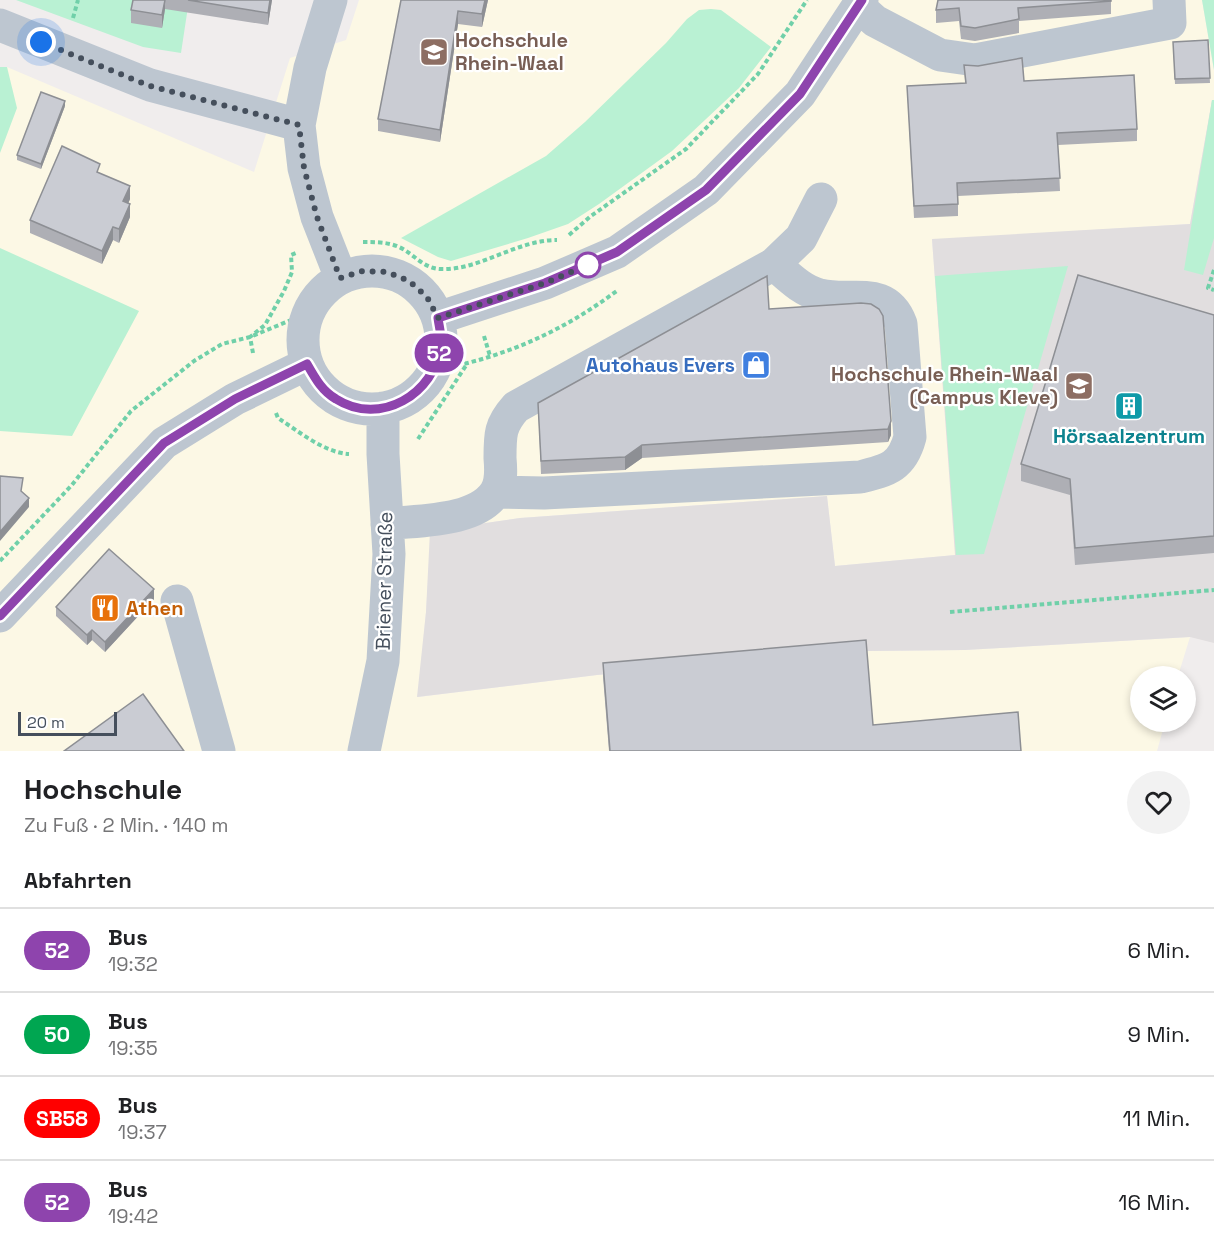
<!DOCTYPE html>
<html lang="de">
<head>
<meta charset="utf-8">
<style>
  :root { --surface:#fff; --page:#f2f2f2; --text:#202124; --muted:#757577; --line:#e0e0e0 }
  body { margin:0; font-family:"Space Grotesk",sans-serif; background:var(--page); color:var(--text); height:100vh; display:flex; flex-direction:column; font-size:22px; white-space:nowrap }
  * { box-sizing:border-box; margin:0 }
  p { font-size:20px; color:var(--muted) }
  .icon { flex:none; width:33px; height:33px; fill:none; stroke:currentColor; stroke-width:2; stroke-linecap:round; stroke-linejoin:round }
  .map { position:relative; height:751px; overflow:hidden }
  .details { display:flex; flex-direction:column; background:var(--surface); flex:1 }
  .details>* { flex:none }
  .badge { padding:0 12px; border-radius:20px; font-size:21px; line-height:39px }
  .controls { position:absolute; left:1130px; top:666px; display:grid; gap:12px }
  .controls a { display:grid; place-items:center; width:66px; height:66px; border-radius:50%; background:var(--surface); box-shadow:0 3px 9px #0003; font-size:30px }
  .scale { position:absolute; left:18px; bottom:15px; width:99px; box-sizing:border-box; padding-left:6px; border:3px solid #454f5c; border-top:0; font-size:16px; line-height:21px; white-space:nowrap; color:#454f5c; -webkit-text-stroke:4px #fff; paint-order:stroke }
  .you { position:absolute; width:30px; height:30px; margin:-15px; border:4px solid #fff; border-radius:50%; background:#1a73e8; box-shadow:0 0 0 9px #1a73e833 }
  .map>.badge { position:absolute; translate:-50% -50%; box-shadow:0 0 0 3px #fff }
  h2 { padding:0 24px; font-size:22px; line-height:54px }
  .round { display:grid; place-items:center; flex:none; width:63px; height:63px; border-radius:32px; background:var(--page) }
  .overview { display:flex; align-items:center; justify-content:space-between; height:102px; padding:0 24px }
  h1 { font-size:28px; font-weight:600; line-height:45px }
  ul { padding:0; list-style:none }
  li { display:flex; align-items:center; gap:18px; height:84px; padding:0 24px; border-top:2px solid var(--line) }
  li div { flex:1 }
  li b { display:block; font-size:22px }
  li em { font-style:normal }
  li .badge { min-width:66px; font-weight:700; text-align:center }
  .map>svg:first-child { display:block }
  .commercial { fill:#fcf8e5 }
  .education { fill:#e1dedf }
  .green { fill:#b9f1d3 }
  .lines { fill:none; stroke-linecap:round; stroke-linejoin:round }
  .path { stroke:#70d0a9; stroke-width:4; stroke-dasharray:4.5 3; stroke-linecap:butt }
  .minor { stroke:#bdc6d0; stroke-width:33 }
  .wall { fill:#aeafb5 }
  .shaded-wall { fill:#8d8f94 }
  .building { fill:#caccd3; stroke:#8d8f94; stroke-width:1.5 }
  .line-casing { stroke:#fff; stroke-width:14 }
  .line { stroke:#8e44ad; stroke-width:9 }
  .walk { stroke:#454f5c; stroke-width:6; stroke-dasharray:0 10.8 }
  .stop-dot { fill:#fff; stroke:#8e44ad; stroke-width:3 }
  .labels { text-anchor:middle; stroke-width:4.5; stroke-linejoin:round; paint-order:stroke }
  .education-label { font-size:20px; font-weight:bold; fill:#785e54; stroke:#fff; text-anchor:start }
  .shop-label { font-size:20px; font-weight:bold; fill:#366cbe; stroke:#fff; text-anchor:end }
  .culture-label { font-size:20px; font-weight:bold; fill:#0d838f; stroke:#fff }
  .street-label { font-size:20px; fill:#454f5c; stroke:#fff }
  .food-label { font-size:20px; font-weight:bold; fill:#c56008; stroke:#fff; text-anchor:start }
</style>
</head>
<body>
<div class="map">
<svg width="1214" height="751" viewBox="0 0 1214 751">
  <rect width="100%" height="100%" fill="#f0eded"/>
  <path class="commercial" d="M359 0H1202L1214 70V100L1212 101 1190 224 932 240 956 555 835 566 827 496 520 518 431 531 426 612 418 697 597 675 869 651 965 650 1190 637 1178 676H1140V722H1165L1157 751H0V67H7L254 172 290 58 346 40Z"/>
  <path class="education" d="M1212 100H1214V643L1190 637 965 650 869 651 597 675 417 697 426 612 430 531 520 518 827 496 835 566 955 555 932 239 1190 224Z"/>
  <path class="green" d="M16 0H189L181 53 143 47Z
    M1202 0H1214V70Z
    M711 9 721 10 771 47 739 88 672 151 599 204 568 224 528 238 451 261 438 257 401 238 546 156 585 122 666 43 687 19 699 10Z
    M0 67H7L17 108 0 153Z
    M1212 100H1214V238L1203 275 1184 270Z
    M0 248 139 311 72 436 0 431Z
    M1068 266 984 554 956 555 935 276Z"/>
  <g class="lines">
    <path class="path" d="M73 18 78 0
      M569 235 591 216 686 149 758 74 807 0
      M363 242C375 242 388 242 399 247 414 254 423 268 440 269 479 271 516 240 557 240
      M1214 270 1208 288 1214 290
      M484 336 490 356
      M253 353 250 337 265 325 284 291 292 272 291 255 296 253
      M435 370C503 358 562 332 618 290
      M276 413 278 418C298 431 325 453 349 454
      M418 439 467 364
      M0 561 71 486 131 411 194 361 222 344 250 337 308 313
      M950 612 1214 590"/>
    <path class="minor" d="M331 0 310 68 299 125 304 168 317 217 341 278
      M858 6 875 21 940 55 975 60 1170 23 1169 0
      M0 25 150 85 299 125
      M303 340a69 69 0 1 1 138 0a69 69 0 1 1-138 0Z
      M438 318 545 283 617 252 706 190 800 94 862 0
      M496 492 544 493 860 477C888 470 902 467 910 437L901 324C886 284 852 303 820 295 802 291 788 276 774 264
      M387 524C419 520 475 522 495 493 502 483 501 469 500 458 500 434 500 425 516 407L774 264 801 238 821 199
      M177 601 219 751
      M0 616 164 443 235 399 307 364
      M364 751 383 661 389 554 383 454V408"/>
  </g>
  <path class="wall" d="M133 0H272L268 25 165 9 162 28 131 23V10Z
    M401 0H488L482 27 458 24 440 142 378 131V119Z
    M938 0 1111 1V14L1019 21V33L975 41 961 39 959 21 936 23V10Z
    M1208 40 1210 83 1175 84 1173 42Z
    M964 65 1024 81 1137 129V141L1058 145 1060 191 958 196V216L914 218 907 86 965 83Z
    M65 106 41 169 17 160V155Z
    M100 173 130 199 128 204 130 217 119 243 113 240 102 264 30 233V220Z
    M861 303 891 435 888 442 642 458 625 470 541 474 538 403 769 309Z
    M1214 315V553L1075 565 1070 495 1021 481V464Z
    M154 599 105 652 92 640 87 645 56 616V607Z
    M603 663 873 725 1021 751H609L603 677Z"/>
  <path class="shaded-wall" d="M165 0V9L162 28V15Z
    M270 0H272L268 25V13Z
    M485 0H488L482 27V14Z
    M458 11V24L440 142V130Z
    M65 101V106L41 169V164Z
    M130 186V199L123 215V201Z
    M130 204V217L119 243V229Z
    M113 227V240L102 264V251Z
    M891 421V435L888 442V429Z
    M642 445V458L625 470V457Z
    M29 498V507L0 541V532Z
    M154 589V599L105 652V642Z
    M92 630V640L87 645V635Z"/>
  <path class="building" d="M133 0H165L162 15 131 10Z
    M188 0H270L268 13Z
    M401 0H485L482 14 458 11 440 130 378 119Z
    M938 0H1111V1L1018 8 1019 19 975 28 961 26 959 8 936 10Z
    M1208 40 1210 78 1175 79 1173 42Z
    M1022 58 1024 81 1134 75 1137 129 1057 133 1060 178 957 183 958 204 914 206 907 86 966 83 964 65 978 66Z
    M41 92 65 101 41 164 17 155Z
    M62 146 100 164 97 172 130 186 123 201 130 204 119 229 113 227 102 251 30 220Z
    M1078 275 1214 315V536L1075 548 1070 479 1021 464Z
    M767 276 769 309 861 303 871 304 879 309 883 316 891 421 888 429 642 445 625 457 541 461 538 403Z
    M0 476 23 478 21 491 29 498 0 532Z
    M109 549 154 589 105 642 92 630 87 635 56 607Z
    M866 640 873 725 1018 712 1021 751H610L603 663Z
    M143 694 184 751H64Z"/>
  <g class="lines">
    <g class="line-casing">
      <path id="line" d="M0 616 164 443 235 399 307 364C315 378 322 391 336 399 380 427 435 394 441 345 442 337 439 326 438 318L545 283 617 252 706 190 800 94 862 0"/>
    </g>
    <use href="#line" class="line"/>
    <path class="walk" d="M41 42 150 86 299 125 304 168 317 217 340 278 363 271 387 272 409 281 427 297 438 318 545 283 588 265"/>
  </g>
  <defs>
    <g id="university-square" transform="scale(1.5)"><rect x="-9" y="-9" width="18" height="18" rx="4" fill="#8d6e63" stroke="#fff"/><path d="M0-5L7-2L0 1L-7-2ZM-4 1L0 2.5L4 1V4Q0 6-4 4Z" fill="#fff"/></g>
    <g id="shop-square" transform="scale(1.5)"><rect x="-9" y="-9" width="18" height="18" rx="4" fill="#3f7fe0" stroke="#fff"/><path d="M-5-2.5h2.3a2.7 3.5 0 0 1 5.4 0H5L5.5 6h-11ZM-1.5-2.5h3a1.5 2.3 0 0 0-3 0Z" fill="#fff"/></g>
    <g id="building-square" transform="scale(1.5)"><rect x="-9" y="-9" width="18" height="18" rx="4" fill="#0f9aa8" stroke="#fff"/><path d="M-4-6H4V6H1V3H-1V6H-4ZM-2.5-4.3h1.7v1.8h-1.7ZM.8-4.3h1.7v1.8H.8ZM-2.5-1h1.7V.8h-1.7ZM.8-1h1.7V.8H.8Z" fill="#fff"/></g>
    <g id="restaurant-square" transform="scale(1.5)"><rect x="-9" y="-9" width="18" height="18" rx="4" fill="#e8710a" stroke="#fff"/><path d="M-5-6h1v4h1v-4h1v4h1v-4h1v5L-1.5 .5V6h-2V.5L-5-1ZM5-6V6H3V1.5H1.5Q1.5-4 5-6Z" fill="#fff"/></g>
  </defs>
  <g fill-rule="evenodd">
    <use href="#university-square" x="434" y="52"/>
    <use href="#shop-square" x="756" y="365"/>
    <use href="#university-square" x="1079" y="386"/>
    <use href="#building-square" x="1129" y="406"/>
    <use href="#restaurant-square" x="105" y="608"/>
  </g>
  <circle class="stop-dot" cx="588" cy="265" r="12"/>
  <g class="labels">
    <g class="education-label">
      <text x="455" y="47">Hochschule<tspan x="455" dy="23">Rhein-Waal</tspan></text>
      <text x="1058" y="381" text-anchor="end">Hochschule Rhein-Waal<tspan x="1058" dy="23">(Campus Kleve)</tspan></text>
    </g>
    <g class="shop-label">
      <text x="735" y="372">Autohaus Evers</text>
    </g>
    <g class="culture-label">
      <text x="1129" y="443">Hörsaalzentrum</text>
    </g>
    <g class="street-label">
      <text transform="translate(384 581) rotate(-89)" y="7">Briener Straße</text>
    </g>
    <g class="food-label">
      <text x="126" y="615">Athen</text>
    </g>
  </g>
</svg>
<div class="controls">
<a><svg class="icon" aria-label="layers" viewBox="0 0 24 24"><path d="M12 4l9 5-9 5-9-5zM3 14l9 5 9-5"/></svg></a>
</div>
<div class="scale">20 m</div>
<div class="you" style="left:41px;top:42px"></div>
<b class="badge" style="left:439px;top:353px;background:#8e44ad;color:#fff">52</b>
</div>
<section class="details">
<div class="overview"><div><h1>Hochschule</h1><p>Zu Fuß · 2 Min. · 140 m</p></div><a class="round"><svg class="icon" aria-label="heart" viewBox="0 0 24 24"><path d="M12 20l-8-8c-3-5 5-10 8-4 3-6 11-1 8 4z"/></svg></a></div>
<h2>Abfahrten</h2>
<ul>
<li><span class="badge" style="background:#8e44ad;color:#fff">52</span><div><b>Bus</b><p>19:32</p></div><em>6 Min.</em></li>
<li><span class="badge" style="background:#00a651;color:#fff">50</span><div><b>Bus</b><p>19:35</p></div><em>9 Min.</em></li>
<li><span class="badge" style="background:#f00;color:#fff">SB58</span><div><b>Bus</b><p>19:37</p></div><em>11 Min.</em></li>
<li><span class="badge" style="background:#8e44ad;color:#fff">52</span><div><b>Bus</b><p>19:42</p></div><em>16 Min.</em></li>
</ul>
</section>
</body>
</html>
